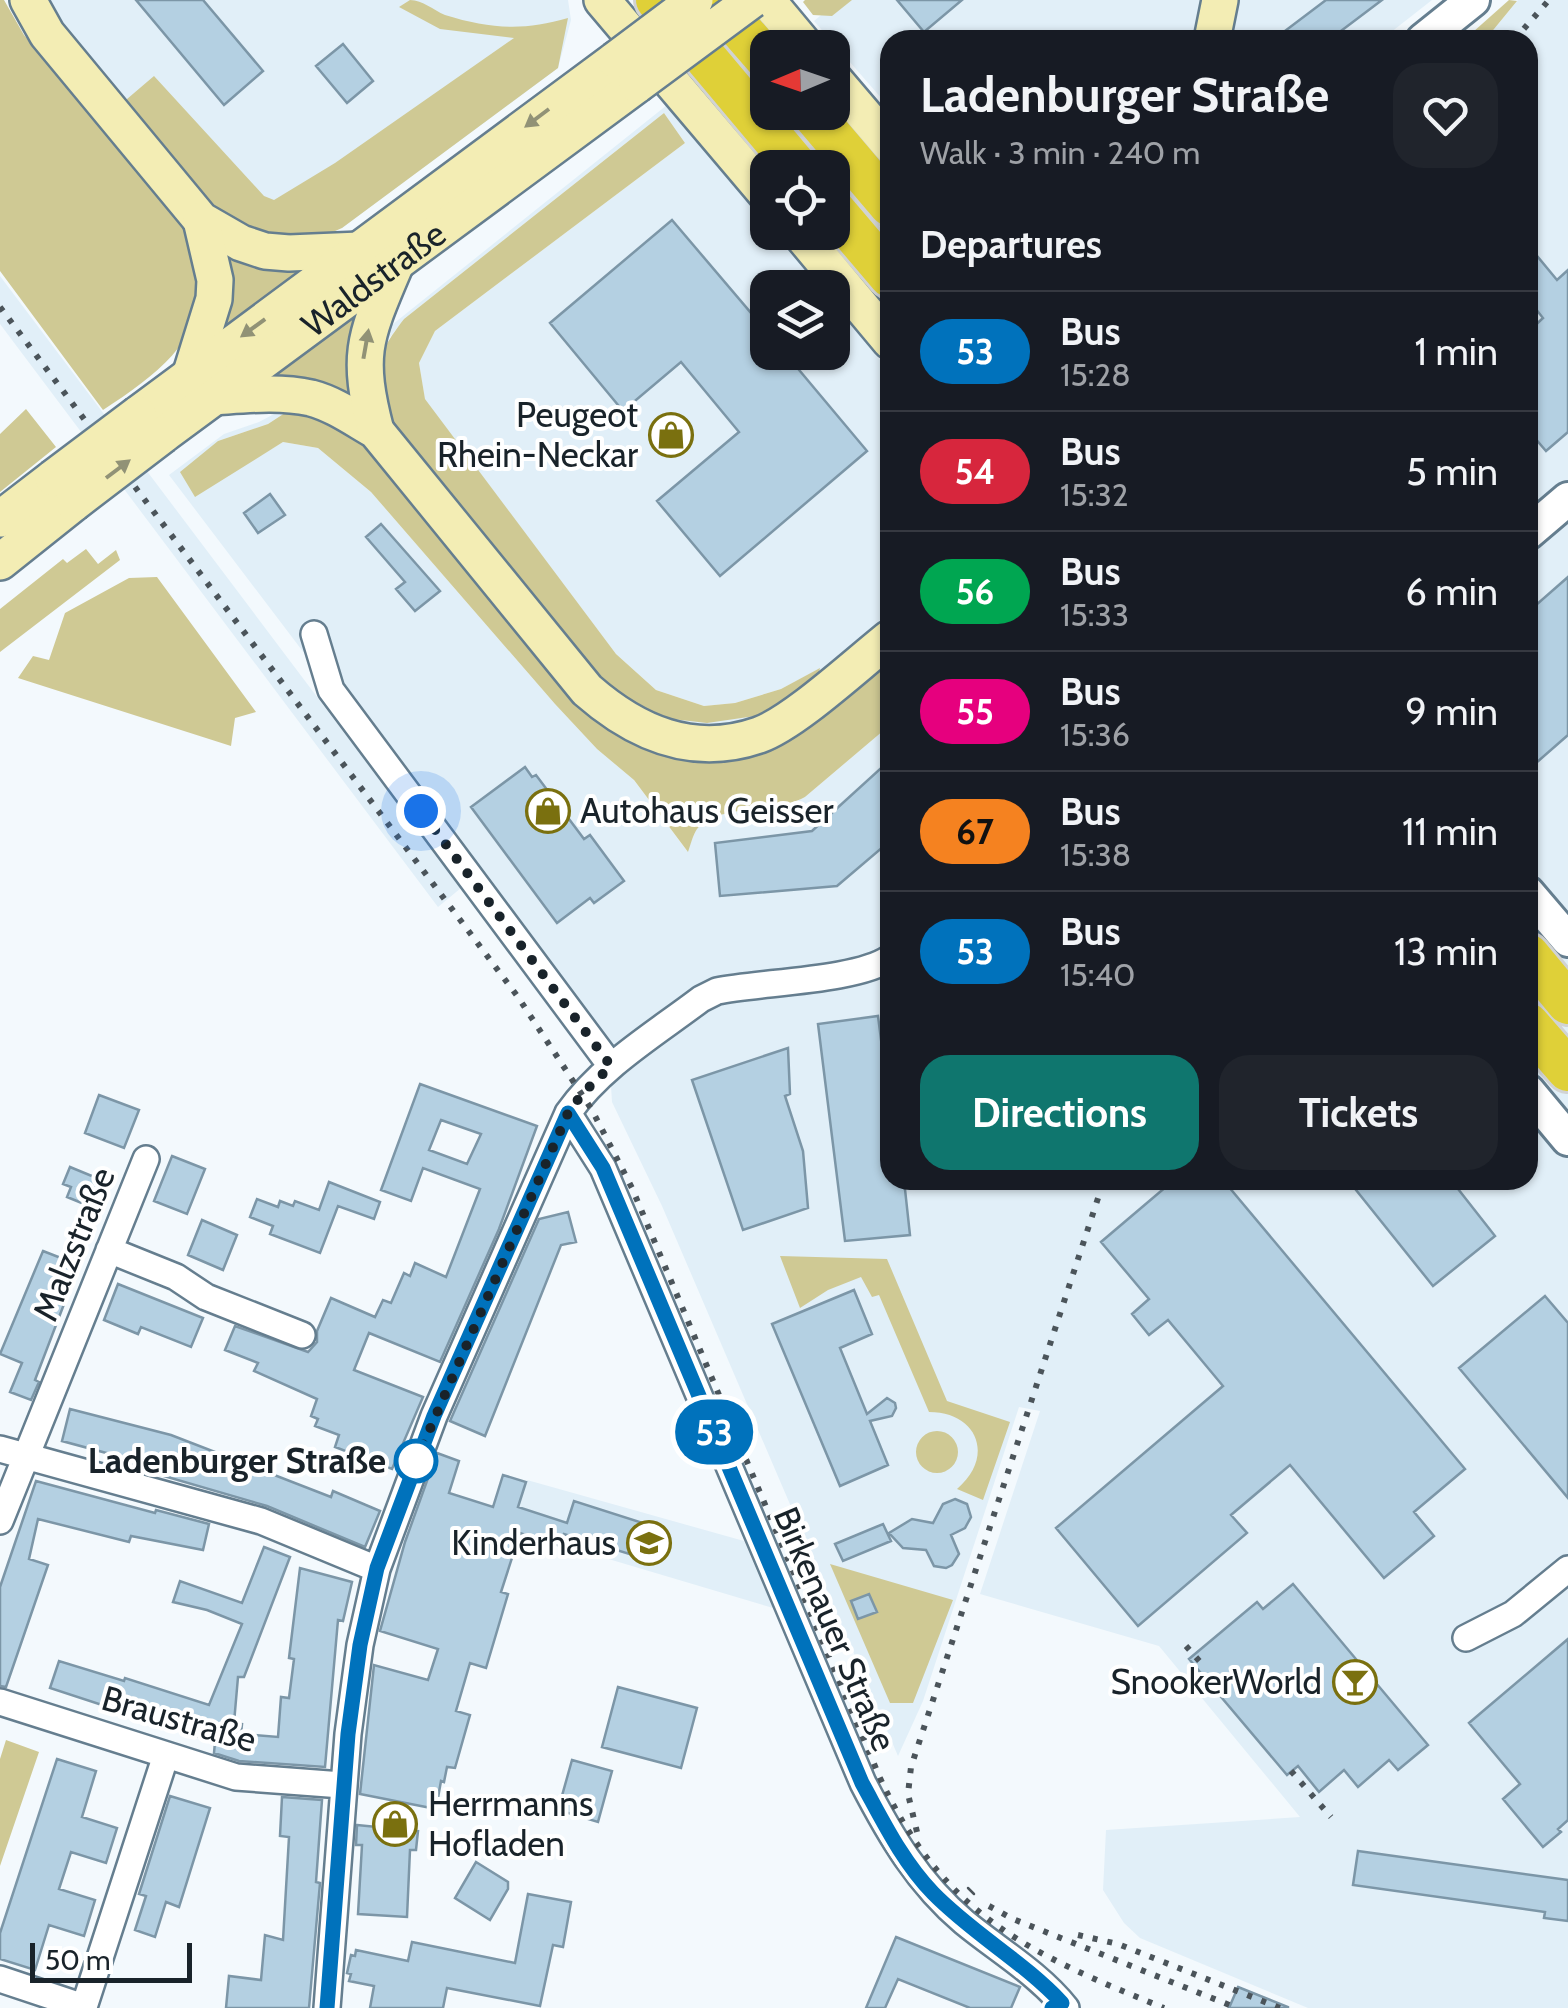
<!DOCTYPE html>
<html lang="en">
<head>
<meta charset="utf-8">
<style>
  :root { --surface:#171b24; --page:#20242c; --text:#f1f3f6; --muted:#9ea1a6; --line:#363941; --accent:#0f766e }
  body { margin:0; font-family:Cabin,sans-serif; background:var(--page); color:var(--text); height:100vh; display:flex; flex-direction:column; font-size:38px; white-space:nowrap }
  * { box-sizing:border-box; margin:0 }
  p { font-size:32px; color:var(--muted) }
  .icon { flex:none; width:55px; height:55px; fill:none; stroke:currentColor; stroke-width:2; stroke-linecap:round; stroke-linejoin:round }
  .map { position:relative; flex:1; overflow:hidden }
  .details { position:absolute; left:880px; top:30px; width:658px; height:1160px; display:flex; flex-direction:column; background:var(--surface); border-radius:30px; box-shadow:0 2px 8px #0004 }
  .details>* { flex:none }
  .badge { padding:0 20px; border-radius:32px; font-size:35px; line-height:65px }
  .needle { width:65px; rotate:268deg }
  .controls { position:absolute; left:750px; top:30px; display:grid; gap:20px }
  .controls a { display:grid; place-items:center; width:100px; height:100px; border-radius:20px; background:var(--surface); box-shadow:0 2px 8px #0004; font-size:50px }
  .scale { position:absolute; left:30px; bottom:25px; width:162px; box-sizing:border-box; padding-left:10px; border:5px solid #19232a; border-top:0; font-size:28px; line-height:35px; white-space:nowrap; color:#19232a; -webkit-text-stroke:8px #fff; paint-order:stroke }
  .you { position:absolute; width:50px; height:50px; margin:-25px; border:8px solid #fff; border-radius:50%; background:#1a73e8; box-shadow:0 0 0 15px #1a73e833 }
  .map>.badge { position:absolute; translate:-50% -50%; box-shadow:0 0 0 5px #fff }
  h2 { padding:0 40px; font-size:38px; line-height:90px }
  .round { display:grid; place-items:center; flex:none; width:105px; height:105px; border-radius:30px; background:var(--page) }
  .summary { display:flex; align-items:center; justify-content:space-between; height:170px; padding:0 40px }
  h1 { font-size:48px; font-weight:700; line-height:75px }
  .cta { display:flex; gap:20px; margin-top:auto; padding:20px 40px }
  .cta a { flex:1; height:115px; border-radius:30px; background:var(--accent); color:#fff; font-size:40px; font-weight:700; line-height:115px; text-align:center }
  .cta a+a { background:var(--page); color:var(--text) }
  ul { padding:0; list-style:none }
  li { display:flex; align-items:center; gap:30px; height:120px; padding:0 40px; border-top:2px solid var(--line) }
  li div { flex:1 }
  li b { display:block; font-size:38px }
  li em { font-style:normal }
  li .badge { min-width:110px; font-weight:700; text-align:center }
  .map>svg:first-child { display:block }
  .built { fill:#e1eff8; fill-rule:evenodd }
  .green { fill:#cfc994 }
  .building { fill:#b4d0e2; stroke:#7c96a7; stroke-width:2.5; fill-rule:evenodd }
  .lines { fill:none; stroke-linecap:round; stroke-linejoin:round }
  .minor-casing { stroke:#657e8f; stroke-width:30 }
  .tertiary-casing { stroke:#657e8f; stroke-width:38 }
  .secondary-casing { stroke:#657e8f; stroke-width:40 }
  .trunk-casing { stroke:#d1d3d4; stroke-width:48 }
  .minor { stroke:#fff; stroke-width:25 }
  .tertiary { stroke:#fff; stroke-width:32 }
  .secondary { stroke:#f3edb4; stroke-width:35 }
  .trunk { stroke:#dfd038; stroke-width:42 }
  .tram { stroke:#4b545a; stroke-width:2.5 }
  .rail { stroke:#4b545a; stroke-width:6; stroke-dasharray:5 10; stroke-linecap:butt }
  .secondary-bridge-casing { stroke:#657e8f; stroke-width:40; stroke-linecap:butt }
  .secondary-bridge { stroke:#f3edb4; stroke-width:35 }
  .oneway { fill:#919276 }
  .line-casing { stroke:#fff; stroke-width:22 }
  .line { stroke:#0072bc; stroke-width:15 }
  .walk { stroke:#19232a; stroke-width:10; stroke-dasharray:0 18 }
  .stop-dot { fill:#fff; stroke:#0072bc; stroke-width:5 }
  .labels { text-anchor:middle; stroke-width:8; stroke-linejoin:round; paint-order:stroke }
  .street-label { font-size:35px; fill:#19232a; stroke:#fff }
  .poi-label { font-size:35px; fill:#19232a; stroke:#fff; text-anchor:end }
  .stop-label { font-size:35px; font-weight:bold; fill:#19232a; stroke:#fff; text-anchor:end }
</style>
</head>
<body>
<div class="map">
<svg width="1568" height="2008" viewBox="0 0 1568 2008">
  <rect width="100%" height="100%" fill="#f3f9fd"/>
  <path class="built" d="M41 0H568L571 20 558 68 342 228 217 214Z
    M839 0H1432L1381 40H890V108L814 21Z
    M1518 0H1568V2008H1308L1140 1938 1124 1923 1103 1890 1106 1830 1300 1817 1159 1646 980 1594 1040 1411 1019 1407 923 1701 898 1756 662 1206 612 1102 609 1055 169 475 224 434 259 422 293 404 667 105 767 225 768 232 774 233 820 287 768 288V352H832L833 303 890 372V660L713 760 662 754 616 734 291 409 268 424 218 441 194 496 283 442 318 448 371 492 555 704 597 749 633 779 687 851 697 828 723 814 790 805 805 797 890 725V1180H1528V40H1485ZM664 113 685 143 435 331 419 363 425 400 616 654 656 690 704 706 735 703 781 689 819 669 762 715 655 717 381 349 404 319Z
    M0 276 461 888 438 907 0 324Z
    M527 1480 744 1541 773 1608 511 1530Z"/>
  <path class="green" d="M0 0H4L24 35 184 228C226 319 177 362 103 410L0 271Z
    M410 0C423 0 433 10 445 15 490 29 524 31 568 18L558 68 342 228C330 233 317 240 305 242 228 254 165 155 120 105L154 76 264 196 274 200 335 163 514 38 440 29 399 7Z
    M805 0H852L832 16 813 15 803 2Z
    M1509 0 1517 1 1485 40H1464Z
    M664 113 685 143 435 331 419 363 425 399 616 654 656 690 704 706 735 703 781 689 820 668 818 676 762 715 707 723 655 717 602 681 390 422C376 371 370 363 404 319Z
    M222 244 317 263 207 345Z
    M367 299 361 413 253 384Z
    M26 409 56 447 0 492V434Z
    M291 409 335 421 371 452 560 678 616 734 662 754 713 760 890 660V725L805 797C776 813 717 804 697 829 693 835 690 846 688 852L634 780 597 749 555 704 371 492 318 448 283 442 195 497 180 472 218 441 268 424Z
    M86 549 98 564 116 550 120 560 0 652V609L63 559 67 563Z
    M157 577 256 712 235 718 231 746 18 678 33 656 49 660 65 613 129 578Z
    M780 1256 887 1259 947 1401 1010 1422 983 1500 957 1489C995 1457 978 1412 929 1412L879 1295 872 1297 861 1277 828 1290 800 1308Z
    M916 1452a21 21 0 1 1 42 0a21 21 0 1 1-42 0Z
    M830 1564 953 1600 913 1703H890Z
    M6 1740 39 1752 0 1866V1759Z"/>
  <path class="building" d="M136 0H203L263 71 224 105Z
    M897 0H962L924 32Z
    M1326 0H1382L1329 40H1273Z
    M343 44 373 81 347 103 316 66Z
    M672 220 768 333V352H784L867 451 720 576 657 501 739 432 681 362 623 411 550 323Z
    M1528 245 1557 280 1568 270V432L1546 451 1528 430V332L1543 318 1528 299Z
    M270 494 285 515 258 533 244 513Z
    M381 524 440 591 415 611 396 589 405 582 366 537Z
    M1568 577V735L1528 770V612Z
    M890 760V841L837 886 720 896 715 843 812 831Z
    M525 767 532 777 536 775 584 839 590 835 624 881 594 903 590 898 557 923 471 807Z
    M878 1016 883 1055 890 1061V1180H904L910 1235 845 1241 818 1024Z
    M788 1048 790 1094 785 1096 803 1151 808 1208 743 1230 692 1080Z
    M420 1084 537 1126 499 1229 440 1362 369 1333 354 1370 423 1397 392 1469 335 1447 339 1435 315 1426 318 1419 311 1416 317 1399 254 1371 258 1363 225 1350 235 1326 308 1352 317 1342V1331L331 1298 375 1317 383 1300 391 1303 404 1273 410 1276 415 1263 446 1277 480 1189 423 1168 411 1201 381 1190ZM441 1120 481 1134 467 1164 429 1150Z
    M99 1095 139 1110 124 1148 85 1133Z
    M172 1156 205 1169 187 1214 154 1201Z
    M70 1167 104 1181 94 1208 67 1197 71 1187 63 1184Z
    M1174 1180H1223L1465 1469 1414 1512 1434 1536 1384 1578 1290 1465 1231 1515 1247 1533 1138 1626 1056 1528 1223 1386 1168 1320 1149 1335 1132 1314 1149 1299 1101 1242Z
    M1348 1180H1451L1495 1236 1433 1286Z
    M329 1182 380 1202 374 1219 338 1206 320 1253 270 1234 273 1226 250 1217 257 1199 278 1207 280 1201 293 1206 295 1201 319 1210Z
    M568 1212 576 1242 561 1245 485 1436 450 1421 539 1219Z
    M202 1220 237 1235 223 1270 188 1255Z
    M43 1251 79 1265 35 1380 39 1382 31 1400 10 1392 22 1363 0 1354Z
    M118 1284 203 1318 191 1347 141 1327 138 1334 104 1320Z
    M854 1290 872 1334 840 1348 867 1414 887 1398 895 1403 896 1408 892 1416 870 1421 888 1465 840 1486 772 1324Z
    M1545 1296 1568 1323V1498L1459 1368Z
    M70 1409 171 1435 331 1497 333 1491 380 1511 365 1547 267 1506 109 1460 110 1454 62 1441Z
    M437 1453 459 1461 449 1493 493 1507 503 1475 526 1482 518 1507 567 1523 574 1501 646 1524 636 1556 564 1534 560 1546 520 1533 501 1592 508 1594 486 1668 470 1663 456 1711 470 1715 455 1768 447 1767 444 1782 441 1781 436 1809 360 1794 374 1665 428 1680 438 1649 380 1631 405 1542Z
    M36 1481 155 1513 156 1510 209 1524 203 1550 131 1536 129 1542 38 1519 29 1559 48 1565 6 1687 0 1686V1587Z
    M955 1499 967 1504 971 1517 965 1528 951 1535 959 1554 952 1565 946 1568 934 1566 926 1550 903 1548 889 1533 912 1519 933 1523 943 1504Z
    M883 1524 891 1541 843 1561 835 1544Z
    M264 1547 290 1557 244 1677H238L234 1723 242 1724 241 1734 278 1737 281 1697 289 1698 294 1659 289 1658 300 1568 352 1582 343 1621 338 1620 325 1767 239 1761 214 1753 215 1742 50 1688 59 1661 124 1681 125 1678 209 1705 242 1624 207 1610 173 1602 180 1581 242 1603Z
    M1293 1584 1428 1745 1398 1770 1389 1760 1358 1787 1344 1770 1319 1792 1298 1766 1287 1775 1189 1659 1257 1602 1263 1609Z
    M869 1594 877 1612 858 1619 851 1601Z
    M1568 1639V1820L1558 1829 1561 1832 1543 1847 1503 1799 1520 1784 1469 1723Z
    M618 1687 697 1708 681 1768 602 1747Z
    M57 1759 96 1771 82 1817 117 1828 106 1863 71 1852 59 1889 95 1900 84 1936 49 1925 35 1970 0 1959V1933Z
    M572 1760 612 1771 598 1822 558 1810Z
    M170 1796 210 1808 179 1907 166 1902 155 1937 135 1930 146 1896 139 1894Z
    M282 1797 322 1800 316 1882 320 1883 309 2008H226L229 1976 261 1980 265 1935 283 1940 289 1837 280 1836Z
    M357 1825 418 1831 416 1850H410L407 1917 358 1914 362 1845H356Z
    M1358 1851 1568 1880V1921L1544 1918 1545 1912 1353 1885Z
    M476 1862 508 1882V1889L490 1920 455 1898Z
    M528 1894 571 1902 563 1947 553 1945 540 2006 447 1988 443 2008H370L374 1986 349 1981 351 1974 347 1973 351 1955 355 1956 356 1950 408 1961 412 1942 515 1963Z
    M896 1937 1020 1987 1011 2008H970L898 1979 885 2008H866Z
    M1238 1987 1288 2007V2008H1229Z"/>
  <g class="lines">
    <g class="minor-casing">
      <path id="minor" d="M314 634 331 690 611 1066
        M568 1113 603 1168 863 1783C890 1835 918 1883 964 1922 998 1950 1038 1973 1066 2008
        M109 1250 176 1277 206 1297 302 1335
        M0 1449 261 1521 377 1569
        M0 1521 146 1159
        M1466 1638 1513 1614 1568 1569
        M0 1702 236 1777 342 1785
        M0 1979 84 2007 166 1755
        M327 2008 348 1734 360 1645 377 1569 434 1416 568 1113C602 1065 655 1034 701 999L717 991C760 982 857 981 890 958"/>
    </g>
    <g class="tertiary-casing">
      <path id="tertiary" d="M1423 40 1473 0
        M1528 533 1568 499
        M1528 893 1568 940
        M1528 1091 1568 1139"/>
    </g>
    <g class="secondary-casing">
      <g id="secondary">
        <path d="M28 0 47 34 201 220 241 243 265 251 289 253 360 250"/>
        <path d="M602 0 768 196"/>
        <path d="M767 0 807 48"/>
        <path d="M1212 40 1220 0"/>
        <path d="M832 77 890 145"/>
        <path d="M799 232 890 341"/>
        <path d="M191 373 214 299 215 280 201 220"/>
        <path d="M213 397C245 395 279 391 311 398 334 404 355 419 376 431L587 690C636 733 693 758 759 735 795 722 857 664 890 638"/>
        <path d="M138 414 615 60"/>
        <path d="M376 431C355 351 366 335 397 261"/>
        <path id="s1" d="M163 435 637 85"/>
        <path d="M0 519 53 478"/>
        <path d="M0 562 74 503"/>
      </g>
    </g>
    <g class="trunk-casing">
      <path id="trunk" d="M657 0 798 168
        M715 0 768 61
        M811 112 890 205
        M832 208 890 276
        M1528 955 1568 1003
        M1528 1024 1568 1070"/>
    </g>
    <use href="#minor" class="minor"/>
    <use href="#tertiary" class="tertiary"/>
    <use href="#secondary" class="secondary"/>
    <use href="#trunk" class="trunk"/>
    <path class="tram" d="M968 1888 974 1894"/>
    <path class="rail" d="M1514 40 1549 0
      M0 307 518 997 592 1110 632 1188 880 1778C944 1917 1031 1954 1164 2008
      M1186 1646 1202 1664
      M1291 1771 1331 1817
      M917 1832 908 1794 911 1767 1104 1180
      M989 1906 1013 1919 1237 2008
      M1078 1935 1118 1944 1280 2008"/>
    <g class="secondary-bridge-casing">
      <path id="secondary-bridge" d="M615 60 695 0
        M637 85 752 0
        M53 478 138 414
        M74 503 163 435"/>
    </g>
    <use href="#secondary-bridge" class="secondary-bridge"/>
  </g>
  <defs><path id="oneway-solid" d="M-6-.8H1V-3.2L6.5 0L1 3.2V.8H-6Z" transform="scale(2.5)"/></defs>
  <g class="oneway">
    <use href="#oneway-solid" transform="translate(537 118) rotate(143)"/>
    <use href="#oneway-solid" transform="translate(253 328) rotate(144)"/>
    <use href="#oneway-solid" transform="translate(366 344) rotate(-80)"/>
    <use href="#oneway-solid" transform="translate(118 469) rotate(-37)"/>
  </g>
  <g class="lines">
    <g class="line-casing">
      <path id="line" d="M327 2008 348 1734 360 1645 377 1568 434 1416 568 1113 603 1168 862 1783C883 1821 902 1861 933 1893 973 1934 1024 1962 1062 2003L1052 2008"/>
    </g>
    <use href="#line" class="line"/>
    <path class="walk" d="M416 1461 568 1113 582 1094 611 1066 421 811"/>
  </g>
  <defs>
    <g id="shop-ring" transform="scale(2.25)"><circle r="9.5" fill="#fff" stroke="#7a700f" stroke-width="1.5"/><path d="M-5-2.5h2.3a2.7 3.5 0 0 1 5.4 0H5L5.5 6h-11ZM-1.5-2.5h3a1.5 2.3 0 0 0-3 0Z" fill="#7a700f"/></g>
    <g id="school-ring" transform="scale(2.25)"><circle r="9.5" fill="#fff" stroke="#7a700f" stroke-width="1.5"/><path d="M0-5L7-2L0 1L-7-2ZM-4 1L0 2.5L4 1V4Q0 6-4 4Z" fill="#7a700f"/></g>
    <g id="bar-ring" transform="scale(2.25)"><circle r="9.5" fill="#fff" stroke="#7a700f" stroke-width="1.5"/><path d="M-6-5H6L.8 .8V4.5H3.5V6h-7V4.5H-.8V.8Z" fill="#7a700f"/></g>
  </defs>
  <g fill-rule="evenodd">
    <use href="#shop-ring" x="671" y="435"/>
    <use href="#shop-ring" x="548" y="811"/>
    <use href="#school-ring" x="649" y="1543"/>
    <use href="#bar-ring" x="1355" y="1682"/>
    <use href="#shop-ring" x="395" y="1824"/>
  </g>
  <circle class="stop-dot" cx="416" cy="1461" r="20"/>
  <g class="labels">
    <g class="street-label">
      <text dy="12" stroke="none"><textPath href="#s1" startOffset="262">Waldstraße</textPath></text>
      <text transform="translate(74 1244) rotate(-68)" y="12">Malzstraße</text>
      <text transform="translate(835 1629) rotate(67)" y="12">Birkenauer Straße</text>
      <text transform="translate(179 1719) rotate(16)" y="12">Braustraße</text>
    </g>
    <g class="poi-label">
      <text x="638" y="427">Peugeot<tspan x="638" dy="40">Rhein-Neckar</tspan></text>
      <text x="580" y="823" text-anchor="start">Autohaus Geisser</text>
      <text x="616" y="1555">Kinderhaus</text>
      <text x="1322" y="1694">SnookerWorld</text>
      <text x="428" y="1816" text-anchor="start">Herrmanns<tspan x="428" dy="40">Hofladen</tspan></text>
    </g>
    <g class="stop-label">
      <text x="386" y="1473">Ladenburger Straße</text>
    </g>
  </g>
</svg>
<div class="controls">
<a><svg class="needle" viewBox="-14 -14 28 28"><path d="M0-13l5 13h-10z" fill="#e53935"/><path d="M0 13l5-13h-10z" fill="#9ea1a6"/></svg></a>
<a><svg class="icon" aria-label="locate" viewBox="0 0 24 24"><circle cx="12" cy="12" r="6"/><path d="M12 2v4M12 18v4M2 12h4M18 12h4"/></svg></a>
<a><svg class="icon" aria-label="layers" viewBox="0 0 24 24"><path d="M12 4l9 5-9 5-9-5zM3 14l9 5 9-5"/></svg></a>
</div>
<div class="scale">50 m</div>
<div class="you" style="left:421px;top:811px"></div>
<b class="badge" style="left:714px;top:1432px;background:#0072bc;color:#fff">53</b>
<section class="details">
<div class="summary"><div><h1>Ladenburger Straße</h1><p>Walk · 3 min · 240 m</p></div><a class="round"><svg class="icon" aria-label="heart" viewBox="0 0 24 24"><path d="M12 20l-8-8c-3-5 5-10 8-4 3-6 11-1 8 4z"/></svg></a></div>
<h2>Departures</h2>
<ul>
<li><span class="badge" style="background:#0072bc;color:#fff">53</span><div><b>Bus</b><p>15:28</p></div><em>1 min</em></li>
<li><span class="badge" style="background:#d7263d;color:#fff">54</span><div><b>Bus</b><p>15:32</p></div><em>5 min</em></li>
<li><span class="badge" style="background:#00a651;color:#fff">56</span><div><b>Bus</b><p>15:33</p></div><em>6 min</em></li>
<li><span class="badge" style="background:#e6007e;color:#fff">55</span><div><b>Bus</b><p>15:36</p></div><em>9 min</em></li>
<li><span class="badge" style="background:#f58220;color:#111">67</span><div><b>Bus</b><p>15:38</p></div><em>11 min</em></li>
<li><span class="badge" style="background:#0072bc;color:#fff">53</span><div><b>Bus</b><p>15:40</p></div><em>13 min</em></li>
</ul>
<div class="cta"><a>Directions</a><a>Tickets</a></div>
</section>
</div>
</body>
</html>
